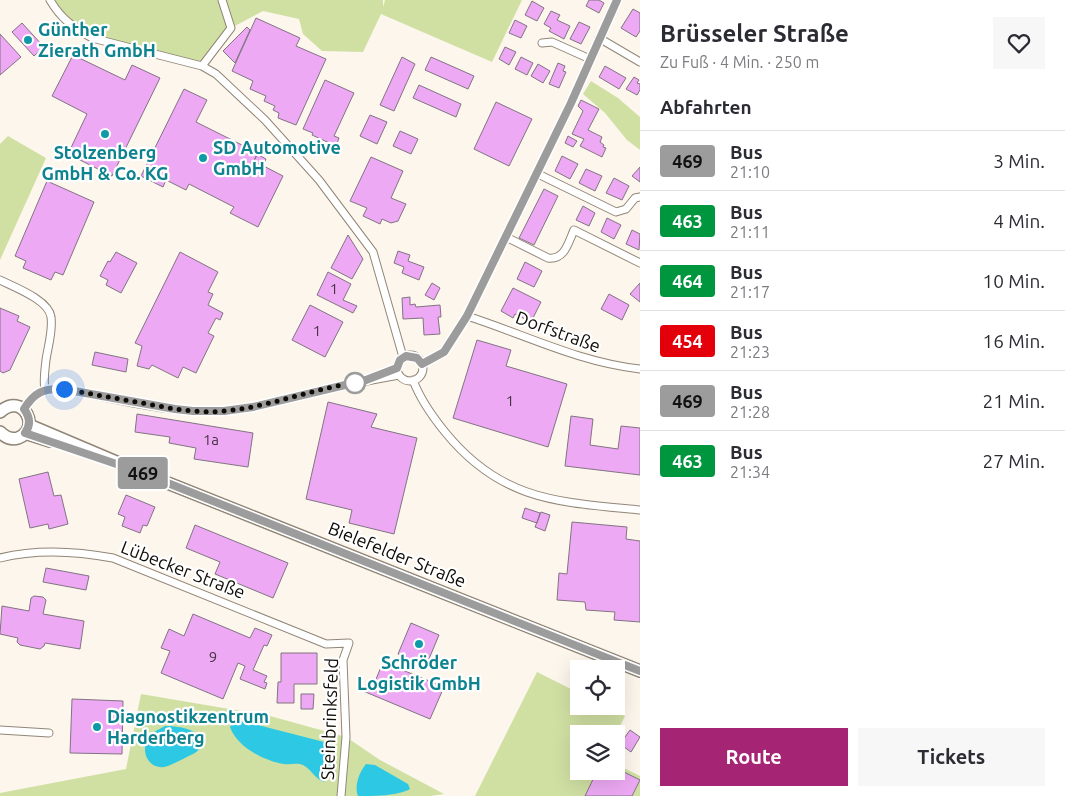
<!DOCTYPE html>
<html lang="de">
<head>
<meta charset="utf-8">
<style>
  :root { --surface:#fff; --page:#f7f7f7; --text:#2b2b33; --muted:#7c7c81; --line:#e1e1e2; --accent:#a52473 }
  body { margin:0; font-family:Ubuntu,sans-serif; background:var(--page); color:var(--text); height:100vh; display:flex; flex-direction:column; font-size:19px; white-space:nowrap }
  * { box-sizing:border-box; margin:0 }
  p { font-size:16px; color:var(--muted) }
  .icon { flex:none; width:28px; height:28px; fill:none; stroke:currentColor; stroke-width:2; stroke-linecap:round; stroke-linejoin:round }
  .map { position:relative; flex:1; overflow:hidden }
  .drawer { display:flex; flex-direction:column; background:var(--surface); width:425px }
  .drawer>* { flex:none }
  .badge { padding:0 10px; border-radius:4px; font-size:18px; line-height:32px }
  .fabs { position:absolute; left:570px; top:660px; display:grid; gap:10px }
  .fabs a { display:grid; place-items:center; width:55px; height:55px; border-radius:0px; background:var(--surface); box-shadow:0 5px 20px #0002; font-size:25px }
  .you { position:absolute; width:25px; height:25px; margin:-12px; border:4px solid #fff; border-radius:50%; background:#1a73e8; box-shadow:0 0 0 8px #1a73e833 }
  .map>.badge { position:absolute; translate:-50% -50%; box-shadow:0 0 0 2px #fff }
  h2 { padding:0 20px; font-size:19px; line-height:45px }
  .round { display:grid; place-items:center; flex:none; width:52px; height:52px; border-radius:0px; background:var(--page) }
  .overview { display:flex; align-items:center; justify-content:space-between; height:85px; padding:0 20px }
  h1 { font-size:24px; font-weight:700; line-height:38px }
  .action { display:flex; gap:10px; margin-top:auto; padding:10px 20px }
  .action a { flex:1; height:58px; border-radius:0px; background:var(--accent); color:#fff; font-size:20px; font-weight:700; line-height:58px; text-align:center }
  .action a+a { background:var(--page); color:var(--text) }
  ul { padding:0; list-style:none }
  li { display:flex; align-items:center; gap:15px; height:60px; padding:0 20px; border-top:1px solid var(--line) }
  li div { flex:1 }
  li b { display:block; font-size:19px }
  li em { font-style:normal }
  li .badge { min-width:55px; font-weight:700; text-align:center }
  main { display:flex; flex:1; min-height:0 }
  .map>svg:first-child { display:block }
  .green { fill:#d0e0a3 }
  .water { fill:#2dc8e4 }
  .building { fill:#eda9f4; stroke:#817482 }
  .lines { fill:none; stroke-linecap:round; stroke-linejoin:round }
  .minor-casing { stroke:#918677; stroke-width:9 }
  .primary-casing { stroke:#918677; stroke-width:14 }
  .minor { stroke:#fff; stroke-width:7 }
  .primary { stroke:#fff; stroke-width:11 }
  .line-casing { stroke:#fff; stroke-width:11 }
  .line { stroke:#9c9c9d; stroke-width:8 }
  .walk { stroke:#0f0b06; stroke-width:5; stroke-dasharray:0 9 }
  .culture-dot { fill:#0f9aa8; stroke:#fff; stroke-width:2 }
  .stop-dot { fill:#fff; stroke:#9c9c9d; stroke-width:2.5 }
  .labels { text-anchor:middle; stroke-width:4.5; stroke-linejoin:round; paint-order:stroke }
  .number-label { font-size:15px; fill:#463242 }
  .culture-label { font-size:18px; font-weight:bold; fill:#0d838f; stroke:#fff; text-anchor:start }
  .street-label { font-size:18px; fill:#0f0b06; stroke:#fff }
</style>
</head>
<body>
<main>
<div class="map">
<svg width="640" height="796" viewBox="0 0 640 796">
  <rect width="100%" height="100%" fill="#fdf6ec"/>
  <path class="green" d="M50 0H383V7L385 0H522L492 62 381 14 363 52 322 51 303 34 299 19 263 11 231 28 202 66 137 50 76 29Z
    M591 81 618 98 640 117V150L627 140 605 113 583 94Z
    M8 136 46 158 0 260V144Z
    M537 672 579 693V706H605L625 716 616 734H579V771H616V764L640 776V796H475Z
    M141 694 270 716 346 737 380 760 444 794 430 796H0V793L126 769Z"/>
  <path class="water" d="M239 720 328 743 333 748 329 777 324 782C314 778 311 769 303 765 297 762 290 765 284 764 264 761 237 747 230 727L233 722Z
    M165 726C175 726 200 728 201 742 202 748 197 752 193 754 184 758 173 765 164 767 149 769 141 753 147 740 150 733 158 730 165 726Z
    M366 764 375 765 408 784 410 789C398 796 373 796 358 796 354 787 359 772 366 764Z"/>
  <path class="building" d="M589 0H599L604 3 599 13 586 6Z
    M532 1 544 8 537 21 525 15Z
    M633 9 640 13V31L636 37 621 28Z
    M551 11 560 15 557 20 570 26 564 39 549 31 551 28 544 24Z
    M256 18 300 38 296 46 326 59 296 125 278 118 279 113 273 110 275 106 264 101 266 96 250 89 253 81 232 71Z
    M515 20 527 26 521 38 509 33Z
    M579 22 590 27 581 44 570 39Z
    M22 23 44 47 34 56 12 32Z
    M247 27 250 30 235 63 223 51Z
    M0 34 21 57 0 75Z
    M505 47 516 52 509 65 499 59Z
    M73 55 125 80 132 65 160 78 112 176 68 154 87 114 52 96Z
    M402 57 415 64 394 111 380 105Z
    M431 57 474 76 468 89 425 70Z
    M521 57 533 63 527 75 515 69Z
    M558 63 565 66 563 71 566 72 559 88 549 84Z
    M538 64 550 71 543 83 531 76Z
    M605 66 626 78 619 89 599 77Z
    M634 77 639 80 637 83 640 84V90L637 95 626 89Z
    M325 80 354 93 334 136 339 138 336 146 312 135 313 133 303 129Z
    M419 85 461 104 456 117 413 98Z
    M184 89 207 100 196 122 258 153 254 161 283 176 258 227 230 213 234 207 189 184 186 190 166 180 163 187 141 176Z
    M581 100 599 109 588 130 602 137 600 142 604 145 603 147 606 148 602 157 580 146 584 139 572 134 583 111 578 106Z
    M496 102 532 119 509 166 474 149Z
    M370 115 387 122 377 144 360 136Z
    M400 131 418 139 411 154 393 146Z
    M568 136 577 141 573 147 565 143Z
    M257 154 266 159 263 166 254 161Z
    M562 156 578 164 570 179 555 171Z
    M371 157 403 171 391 198 406 204 398 221 391 223 382 219 380 224 363 216 367 208 350 201Z
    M640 167V182L632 176Z
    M586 169 602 176 595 191 579 183Z
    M614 178 629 186 622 200 606 193Z
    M47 181 94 202 63 275 55 272 51 280 23 268 26 261 15 256Z
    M544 189 558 196 534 245 519 238Z
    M583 206 595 213 589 226 576 220Z
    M607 218 621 225 614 239 601 232Z
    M632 230 640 234 639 250 626 244Z
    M348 235 363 259 352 279 331 268Z
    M398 251 410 255 408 261 424 267 419 280 402 273 404 267 394 263Z
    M116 252 137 263 121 293 106 285 108 280 100 276 108 261 110 262Z
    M180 252 218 272 208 292 213 294 208 305 223 313 220 320 216 318 208 333 214 336 196 373 183 367 178 378 152 365 149 369 137 366 142 346 135 343Z
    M525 262 542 271 534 287 517 279Z
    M328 272 351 284 343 300 357 306 353 313 317 295Z
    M432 283 440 288 434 300 425 295Z
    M640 283V302L630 294Z
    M513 288 541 302 531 322 515 314 513 318 501 311Z
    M609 294 629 305 622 320 601 309Z
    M410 297V305L415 304 416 307 440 305 441 317H438L440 334 424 335 423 318 403 319 402 298Z
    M310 305 343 322 325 357 292 340Z
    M0 308 19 316 17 321 30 327 10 370 3 373 0 371Z
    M477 340 511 350 506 366 567 384 548 447 453 418Z
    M95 352 128 359 126 372 92 365Z
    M328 402 377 414 371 427 417 438 394 534 349 523 352 510 306 499Z
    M137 414 253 433 248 467 194 459 196 448 169 443 170 437 135 432Z
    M571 416 593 419 590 445 618 449 621 426 640 428V475L565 466Z
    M48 472 54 496 61 495 68 524 49 529 48 524 30 528 19 479Z
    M126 495 155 507 147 526 143 525 140 533 122 526 125 517 118 514Z
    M525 508 540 513 537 523 522 518Z
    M541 512 550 515 545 531 535 527Z
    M572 522 627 527 626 539 640 541V622L614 620 615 612 586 610 585 602 557 600 559 573 567 574Z
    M195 525 288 563 273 598 215 574 220 562 186 548Z
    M46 568 89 576 86 590 43 582Z
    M34 596 43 597 46 600 43 614 84 621 80 649 45 643 44 646 40 649 20 645 17 642 18 638 0 634 2 606 29 611 31 598Z
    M193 614 250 638 255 628 272 635 267 646 264 645 253 670 267 676 264 682 267 683 265 689 240 679 245 666 238 663 223 699 161 673 170 651 161 648 169 629 184 636Z
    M411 623 439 635 426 666 398 654Z
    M281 653H317V684H294V703H277L278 682H281Z
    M383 662 444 687 430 719 363 691 368 681 374 684Z
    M301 694H314L313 709H301Z
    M72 699 123 701 122 754 70 753Z
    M630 730 640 737 631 752 620 744Z
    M616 768 640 780 632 796H585L597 771H616Z"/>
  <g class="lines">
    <g class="minor-casing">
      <path id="minor" d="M50 0C61 19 73 27 92 38L202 66 216 74 265 120 319 180 373 252 403 357
        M599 38 640 62
        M542 43 552 42 590 59
        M202 66 231 28 222 0
        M536 173 616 212 626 209 635 198 640 197
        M506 237 548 258C565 260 568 243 574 230L640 263
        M0 280C14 287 49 300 51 317 53 331 48 346 46 360 45 370 43 380 45 390
        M467 316C526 335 578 362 640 369
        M397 368a13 13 0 1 1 26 0a13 13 0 1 1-26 0Z
        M422 364 444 352 467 316 571 103 617 0
        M379 375 397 368
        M413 380C420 399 432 416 445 432 501 501 558 502 640 510
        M24 409C34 393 45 387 64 389 116 399 170 414 223 411 248 410 273 402 298 396 331 388 365 381 399 375
        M0 558C36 549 76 551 113 558L326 644 349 643 343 660 346 737 341 796
        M0 730 49 733"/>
    </g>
    <g class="primary-casing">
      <path id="primary" d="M0 412C23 391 42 429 18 438 11 440 5 437 0 432
        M29 425 140 472 640 671
        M25 433 50 441"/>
    </g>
    <use href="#minor" class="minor"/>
    <use href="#primary" class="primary"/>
  </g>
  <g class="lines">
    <g class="line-casing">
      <path id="line" d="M617 0 571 103 467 316 444 352 422 364 417 358 406 356 400 360 397 368 366 380 253 407 224 411H193L175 409 63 389C43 388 34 393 24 409 30 417 31 425 25 433L140 472 640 671"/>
    </g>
    <use href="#line" class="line"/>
    <path class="walk" d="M64 389 175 409C191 411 209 413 225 411 269 407 311 389 355 383"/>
  </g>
  <g class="culture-dot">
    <circle cx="28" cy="40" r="5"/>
    <circle cx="105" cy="134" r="5"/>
    <circle cx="203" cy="158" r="5"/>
    <circle cx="419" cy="644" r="5"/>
    <circle cx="97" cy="727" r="5"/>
  </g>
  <circle class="stop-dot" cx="355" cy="383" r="10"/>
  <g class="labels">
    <g class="number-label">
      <text x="334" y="294">1</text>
      <text x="317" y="336">1</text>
      <text x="510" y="406">1</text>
      <text x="211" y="445">1a</text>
      <text x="213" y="662">9</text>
    </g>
    <g class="culture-label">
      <text x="38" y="36">Günther<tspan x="38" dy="21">Zierath GmbH</tspan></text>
      <text x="213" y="154">SD Automotive<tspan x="213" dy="21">GmbH</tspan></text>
      <text x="105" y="159" text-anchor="middle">Stolzenberg<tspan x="105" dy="21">GmbH &amp; Co. KG</tspan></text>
      <text x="419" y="669" text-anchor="middle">Schröder<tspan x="419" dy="21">Logistik GmbH</tspan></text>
      <text x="107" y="723">Diagnostikzentrum<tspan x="107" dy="21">Harderberg</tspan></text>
    </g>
    <g class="street-label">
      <text transform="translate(558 332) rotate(20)" y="6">Dorfstraße</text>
      <text transform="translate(397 555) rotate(22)" y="6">Bielefelder Straße</text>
      <text transform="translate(183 570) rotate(21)" y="6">Lübecker Straße</text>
      <text transform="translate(330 719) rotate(-88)" y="6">Steinbrinksfeld</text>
    </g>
  </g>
</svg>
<div class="fabs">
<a><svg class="icon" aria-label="locate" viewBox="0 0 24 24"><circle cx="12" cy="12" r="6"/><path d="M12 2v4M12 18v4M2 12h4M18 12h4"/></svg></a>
<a><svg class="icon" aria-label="layers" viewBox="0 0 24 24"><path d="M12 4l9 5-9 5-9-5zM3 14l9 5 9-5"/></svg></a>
</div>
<div class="you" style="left:64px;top:389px"></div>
<b class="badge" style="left:143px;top:473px;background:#9c9c9d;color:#111">469</b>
</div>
<section class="drawer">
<div class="overview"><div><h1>Brüsseler Straße</h1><p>Zu Fuß · 4 Min. · 250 m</p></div><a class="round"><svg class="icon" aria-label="heart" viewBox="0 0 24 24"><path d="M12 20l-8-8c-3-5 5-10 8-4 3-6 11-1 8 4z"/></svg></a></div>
<h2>Abfahrten</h2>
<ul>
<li><span class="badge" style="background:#9c9c9d;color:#111">469</span><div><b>Bus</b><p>21:10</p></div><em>3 Min.</em></li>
<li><span class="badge" style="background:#00963e;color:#fff">463</span><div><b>Bus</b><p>21:11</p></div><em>4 Min.</em></li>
<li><span class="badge" style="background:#00963e;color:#fff">464</span><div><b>Bus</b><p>21:17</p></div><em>10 Min.</em></li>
<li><span class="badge" style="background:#e3000b;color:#fff">454</span><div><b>Bus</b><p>21:23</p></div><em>16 Min.</em></li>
<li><span class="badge" style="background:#9c9c9d;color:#111">469</span><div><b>Bus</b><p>21:28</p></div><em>21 Min.</em></li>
<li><span class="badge" style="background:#00963e;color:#fff">463</span><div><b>Bus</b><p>21:34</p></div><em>27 Min.</em></li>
</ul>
<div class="action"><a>Route</a><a>Tickets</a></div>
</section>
</main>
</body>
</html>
